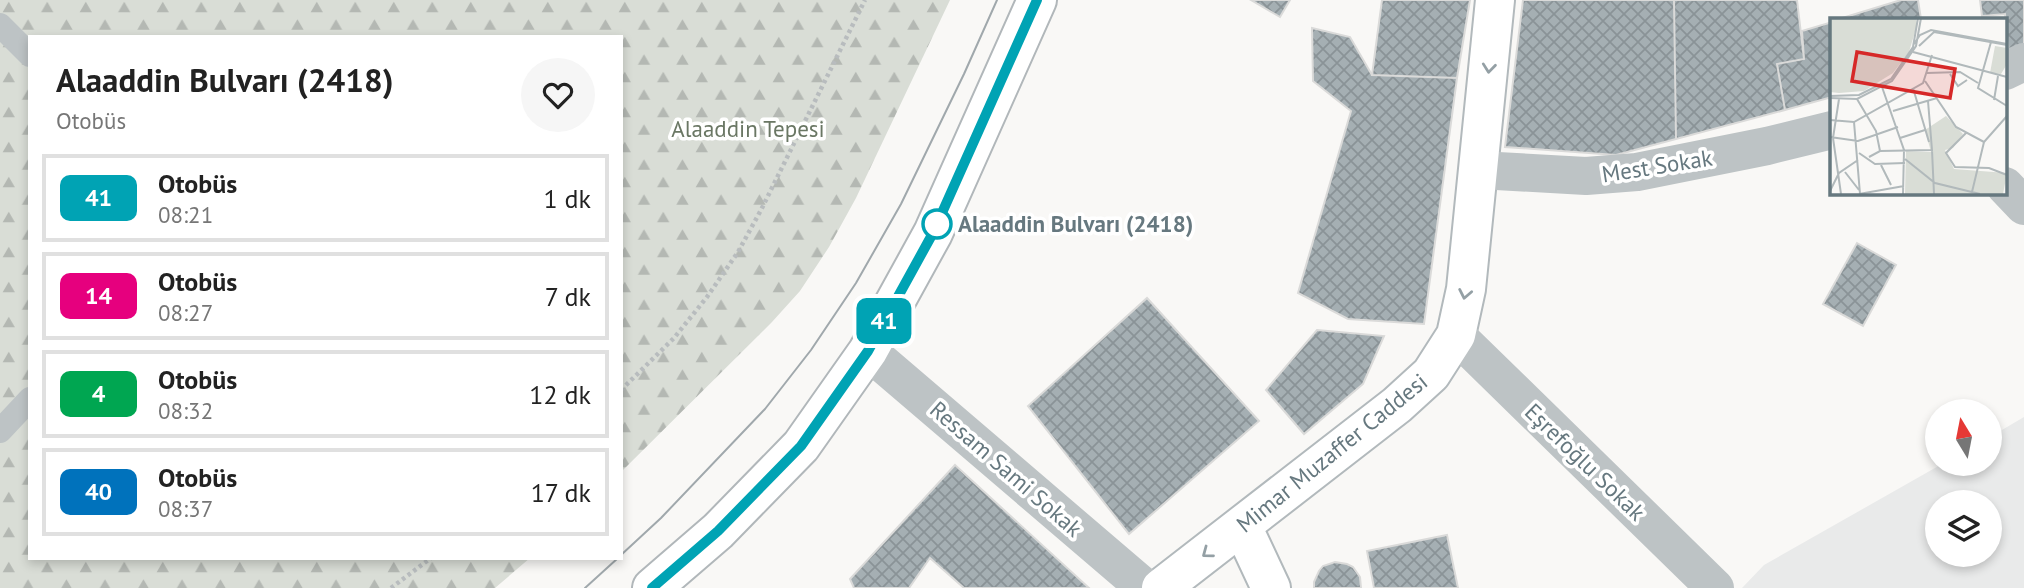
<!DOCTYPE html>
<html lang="tr">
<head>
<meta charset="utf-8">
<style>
  :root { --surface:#fff; --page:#f6f6f6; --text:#222; --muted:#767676; --line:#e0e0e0 }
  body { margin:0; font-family:"PT Sans",sans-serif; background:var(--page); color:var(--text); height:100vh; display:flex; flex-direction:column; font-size:26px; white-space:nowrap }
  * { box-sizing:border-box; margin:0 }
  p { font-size:23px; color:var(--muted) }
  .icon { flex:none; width:38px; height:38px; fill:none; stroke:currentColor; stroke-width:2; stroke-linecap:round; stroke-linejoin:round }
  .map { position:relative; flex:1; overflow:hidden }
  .details { position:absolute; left:28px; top:35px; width:595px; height:525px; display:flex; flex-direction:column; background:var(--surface); border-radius:0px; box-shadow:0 4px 10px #0003 }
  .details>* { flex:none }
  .badge { padding:0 14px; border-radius:10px; font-size:24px; line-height:46px }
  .needle { width:46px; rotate:350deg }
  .tools { position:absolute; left:1925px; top:399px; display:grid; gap:14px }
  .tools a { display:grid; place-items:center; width:77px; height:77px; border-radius:50%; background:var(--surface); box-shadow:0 4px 10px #0003; font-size:35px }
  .map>.badge { position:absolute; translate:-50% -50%; box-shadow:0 0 0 4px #fff }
  .round { display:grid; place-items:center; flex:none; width:74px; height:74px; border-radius:37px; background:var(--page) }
  .headline { display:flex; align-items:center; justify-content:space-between; height:119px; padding:0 28px }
  h1 { font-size:33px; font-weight:700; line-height:52px }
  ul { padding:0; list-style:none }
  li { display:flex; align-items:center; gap:21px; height:88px; margin:0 14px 10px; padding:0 14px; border:4px solid var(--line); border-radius:0px }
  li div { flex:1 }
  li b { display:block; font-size:26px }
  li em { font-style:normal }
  li .badge { min-width:77px; font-weight:700; text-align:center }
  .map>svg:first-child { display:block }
  .built { fill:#e9eaea; fill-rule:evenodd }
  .forest { fill:url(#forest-firs) }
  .building { fill:url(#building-cross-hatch); stroke:#dadad9; stroke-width:2 }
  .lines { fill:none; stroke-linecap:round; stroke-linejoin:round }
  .secondary-casing { stroke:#b2b9bc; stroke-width:42 }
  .primary-casing { stroke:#b1b7ba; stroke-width:42 }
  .path { stroke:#b8bcbe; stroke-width:4.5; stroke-dasharray:3.5 3.5; stroke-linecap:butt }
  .lane { stroke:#bdc3c5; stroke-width:24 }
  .street { stroke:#bdc3c5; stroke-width:38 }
  .secondary { stroke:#fff; stroke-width:38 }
  .primary { stroke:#fff; stroke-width:38 }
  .tram { stroke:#a0a8ac; stroke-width:2 }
  .oneway { stroke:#94a0a5 }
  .line-casing { stroke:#fff; stroke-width:16 }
  .line { stroke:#00a3b4; stroke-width:10 }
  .stop-dot { fill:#fff; stroke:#00a3b4; stroke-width:3.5 }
  .labels { text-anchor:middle; stroke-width:7; stroke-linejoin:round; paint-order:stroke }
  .park-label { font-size:23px; fill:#6a7764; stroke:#fff }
  .street-label { font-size:23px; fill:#66787f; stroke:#fff }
  .stop-label { font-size:23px; font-weight:bold; fill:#66787f; stroke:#fff; text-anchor:start }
  .inset-road { fill:none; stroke:#b1b9bb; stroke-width:2 }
  .view { fill:#d62828; fill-opacity:0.15; stroke:#d62828; stroke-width:3.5 }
  .inset-edge { fill:none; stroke:#66787f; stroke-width:3.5 }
</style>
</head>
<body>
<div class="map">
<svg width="2024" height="588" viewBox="0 0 2024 588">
  <defs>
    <pattern id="forest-firs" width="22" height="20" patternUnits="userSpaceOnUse" patternTransform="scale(1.75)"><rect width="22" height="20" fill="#d9ddd6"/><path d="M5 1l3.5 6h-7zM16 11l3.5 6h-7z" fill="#b4b8b3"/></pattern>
    <pattern id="building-cross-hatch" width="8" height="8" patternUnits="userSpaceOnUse" patternTransform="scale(1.75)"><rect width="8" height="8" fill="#a5afb3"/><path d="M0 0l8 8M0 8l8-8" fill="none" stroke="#8a9397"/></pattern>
  </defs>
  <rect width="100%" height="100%" fill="#f9f8f6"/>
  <path class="built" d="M2024 417V588H1742L1764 565 1942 464H1990V437ZM1937 502H1990V555H1937Z"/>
  <path class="forest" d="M0 0H950L856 198 829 247 800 291 772 322 621 472V37H30V558H530L495 588H0Z"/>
  <path class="building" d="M1251 0H1290L1280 17Z
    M1382 0H1470L1457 78 1372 75Z
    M1523 0H1674L1676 139 1616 155 1505 147Z
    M1674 0H1797L1804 59 1777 64 1785 110 1676 139Z
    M1901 0H1918L1921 19H1839Z
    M1980 0H2024V47L2009 55 2005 14 1982 16Z
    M1832 22V97L1785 110 1777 64 1804 59 1802 31Z
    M1312 28 1350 37 1372 75 1457 78 1424 324 1348 319 1298 293 1351 111 1313 81Z
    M1857 243 1896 265 1863 326 1823 304Z
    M1147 298 1259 421 1129 534 1028 406Z
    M1317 330 1384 336 1363 384 1304 434 1266 390Z
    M955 465 1089 588H964L930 558 909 588H854L850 579Z
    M1447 535 1458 588H1374L1367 551Z
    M1335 562 1347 564 1353 567 1360 577 1361 588H1314V582L1319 571 1323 566Z"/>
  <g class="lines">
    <g class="secondary-casing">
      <path id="secondary" d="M1242 526 1271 588
        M1161 588 1397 405 1431 374 1456 335 1466 289 1495 0"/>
    </g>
    <g class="primary-casing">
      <path id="primary" d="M652 588 718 531 801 446 868 351 933 233 1037 0"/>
    </g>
    <path class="path" d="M621 390 674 338 707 297 738 252 761 210 865 0
      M391 588 431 558"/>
    <path class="lane" d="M0 25 30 55
      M0 431 30 399"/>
    <path class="street" d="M2005 71 2024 62
      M1479 170 1586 176 1637 172 1767 146 1832 130
      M2005 186 2024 206
      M1456 335 1715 588
      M868 351 1145 588"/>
    <use href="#secondary" class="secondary"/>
    <use href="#primary" class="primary"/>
    <path class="tram" d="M621 555 661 518 765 409 811 350 856 283 901 204 964 74 997 0
      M585 588 618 558"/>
  </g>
  <defs><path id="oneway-chevron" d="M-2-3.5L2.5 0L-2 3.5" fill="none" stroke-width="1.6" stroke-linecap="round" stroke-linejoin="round" transform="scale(1.75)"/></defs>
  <g class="oneway">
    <use href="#oneway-chevron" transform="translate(1489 68) rotate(96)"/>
    <use href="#oneway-chevron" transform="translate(1465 294) rotate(101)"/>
    <use href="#oneway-chevron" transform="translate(1207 553) rotate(143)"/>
  </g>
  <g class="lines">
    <g class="line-casing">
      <path id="line" d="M652 588 718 531 801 446 868 351 933 233 1037 0"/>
    </g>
    <use href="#line" class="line"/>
  </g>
  <circle class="stop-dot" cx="937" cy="224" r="14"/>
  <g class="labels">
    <g class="park-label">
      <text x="748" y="137">Alaaddin Tepesi</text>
    </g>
    <g class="street-label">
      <text transform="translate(1657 166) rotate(-9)" y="8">Mest Sokak</text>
      <text transform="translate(1332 453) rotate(-39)" y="8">Mimar Muzaffer Caddesi</text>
      <text transform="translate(1585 462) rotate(44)" y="8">Eşrefoğlu Sokak</text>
      <text transform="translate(1006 469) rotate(41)" y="8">Ressam Sami Sokak</text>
    </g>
    <g class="stop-label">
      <text x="958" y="232">Alaaddin Bulvarı (2418)</text>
    </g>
  </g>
  <g transform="translate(1830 18)">
    <rect width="177" height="177" fill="#f9f8f6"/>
    <path d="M165 28 177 30V46L171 56 160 55ZM116 98 133 116 123 130 115 132 124 151 177 155 173 176H75L76 133 101 134 95 112Z" fill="#d9ddd6"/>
    <path d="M0 0H86L87 7 79 34 63 55 34 73 9 75 0 74Z" fill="#d9ddd6"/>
    <path class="inset-road" d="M161 24 148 70 177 88M84 26 90 17 101 12 177 26M89 28 104 14 177 27M83 34 177 59M97 55 130 54 148 65M120 56 128 68 137 62M95 63 126 109 154 124M52 69 74 132 73 176M83 70 99 124M0 78 29 77 61 61 83 29 88 0M0 80 27 81 62 63 86 28 91 0M9 81 3 120 11 176M27 81 46 113 50 133M164 82 168 58M63 93 107 80M0 102 24 104 93 65 102 37M24 104 30 176M136 115 116 135 125 149 159 150 177 157M0 119 28 123 68 109M70 120 95 112M102 132 104 176M29 135 45 146 75 145M39 139 50 133 102 132 98 83M75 141 105 165 150 176M51 147 61 167M15 154 29 172M0 173 9 155 28 142M142 174 154 124 177 98M29 176 74 168"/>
    <path class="view" d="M27 34 125 51 120 80 22 63Z"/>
    <rect width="177" height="177" class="inset-edge"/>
  </g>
</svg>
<div class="tools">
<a><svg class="needle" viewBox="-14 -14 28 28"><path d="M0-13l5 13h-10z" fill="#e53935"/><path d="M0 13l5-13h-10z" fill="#767676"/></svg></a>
<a><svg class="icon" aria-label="layers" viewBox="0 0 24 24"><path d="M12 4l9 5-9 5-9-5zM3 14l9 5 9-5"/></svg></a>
</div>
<b class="badge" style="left:884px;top:321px;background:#00a3b4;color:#fff">41</b>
<section class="details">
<div class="headline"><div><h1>Alaaddin Bulvarı (2418)</h1><p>Otobüs</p></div><a class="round"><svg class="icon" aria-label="heart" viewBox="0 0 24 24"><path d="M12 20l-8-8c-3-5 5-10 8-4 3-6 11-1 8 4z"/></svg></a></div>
<ul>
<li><span class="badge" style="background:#00a3b4;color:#fff">41</span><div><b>Otobüs</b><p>08:21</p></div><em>1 dk</em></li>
<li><span class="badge" style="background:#e6007e;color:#fff">14</span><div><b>Otobüs</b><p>08:27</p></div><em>7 dk</em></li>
<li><span class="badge" style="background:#00a651;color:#fff">4</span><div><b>Otobüs</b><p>08:32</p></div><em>12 dk</em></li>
<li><span class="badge" style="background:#0072bc;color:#fff">40</span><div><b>Otobüs</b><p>08:37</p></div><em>17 dk</em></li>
</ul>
</section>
</div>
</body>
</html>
